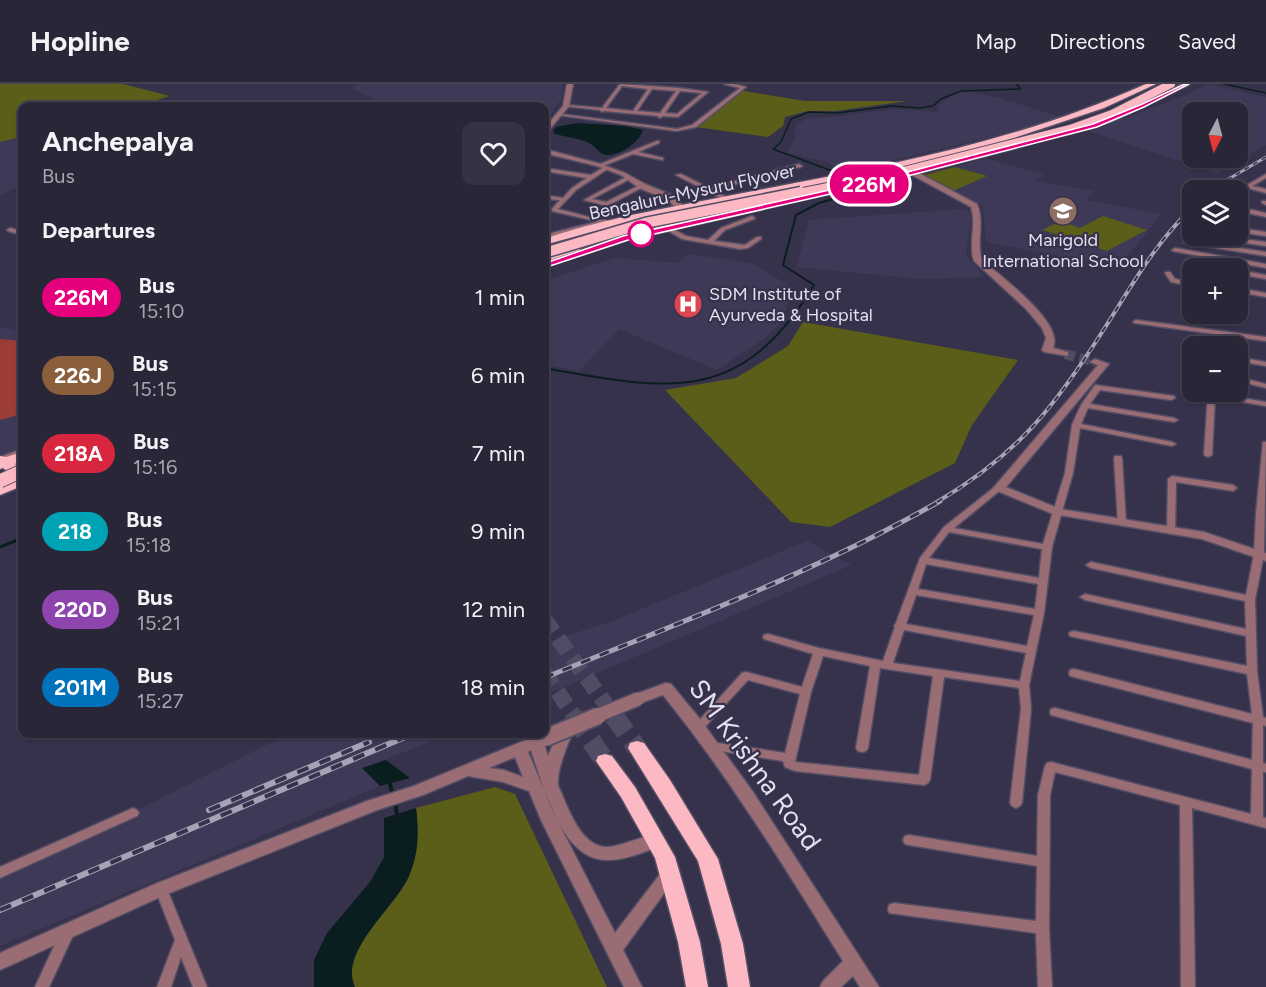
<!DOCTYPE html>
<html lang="en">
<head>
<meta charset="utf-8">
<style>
  :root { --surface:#292638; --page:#353243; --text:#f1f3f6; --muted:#a5a5ae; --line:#454353 }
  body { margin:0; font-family:Figtree,sans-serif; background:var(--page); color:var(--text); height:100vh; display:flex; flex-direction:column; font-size:22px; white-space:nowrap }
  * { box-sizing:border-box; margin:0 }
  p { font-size:20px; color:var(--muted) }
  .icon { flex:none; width:33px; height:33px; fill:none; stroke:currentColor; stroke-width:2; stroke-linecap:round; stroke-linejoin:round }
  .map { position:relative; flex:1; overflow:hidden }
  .panel { position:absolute; left:18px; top:18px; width:531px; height:636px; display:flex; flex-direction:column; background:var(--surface); border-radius:12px; box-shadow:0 2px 4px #0004,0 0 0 2px var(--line) }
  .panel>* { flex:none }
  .badge { padding:0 12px; border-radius:20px; font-size:21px; line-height:39px }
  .needle { width:39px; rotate:186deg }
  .tools { position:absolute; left:1182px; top:18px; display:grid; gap:12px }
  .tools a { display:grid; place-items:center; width:66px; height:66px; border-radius:12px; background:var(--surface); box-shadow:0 2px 4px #0004,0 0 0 2px var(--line); font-size:30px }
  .map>.badge { position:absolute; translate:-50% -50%; box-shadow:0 0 0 3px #fff }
  h2 { padding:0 24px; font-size:22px; line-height:54px }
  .round { display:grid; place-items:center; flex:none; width:63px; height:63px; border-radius:12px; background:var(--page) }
  .head { display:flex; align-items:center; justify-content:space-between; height:102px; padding:0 24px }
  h1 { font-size:28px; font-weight:700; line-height:45px }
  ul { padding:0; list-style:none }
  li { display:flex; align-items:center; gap:18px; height:78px; padding:0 24px }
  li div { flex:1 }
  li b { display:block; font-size:22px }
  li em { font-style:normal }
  li .badge { min-width:66px; font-weight:700; text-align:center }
  header { display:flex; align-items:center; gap:36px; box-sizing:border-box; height:84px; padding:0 30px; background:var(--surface); border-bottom:2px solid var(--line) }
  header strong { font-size:28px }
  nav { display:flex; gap:33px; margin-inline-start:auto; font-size:21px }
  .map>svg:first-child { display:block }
  .built { fill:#3f3958; fill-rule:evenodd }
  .green { fill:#5a5e18 }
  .water { fill:#0a1e20 }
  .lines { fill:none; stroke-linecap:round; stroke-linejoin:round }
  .stream-far3 { stroke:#0a1e20; stroke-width:1.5 }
  .stream-far2 { stroke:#0a1e20; stroke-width:2 }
  .stream-far1 { stroke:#0a1e20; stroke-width:3 }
  .stream { stroke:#0a1e20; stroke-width:4 }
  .building { fill:#9b3c37 }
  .tertiary-tunnel { stroke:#514c64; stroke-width:10; stroke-dasharray:10 5; stroke-linecap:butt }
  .trunk-tunnel-far1 { stroke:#514c64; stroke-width:16; stroke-dasharray:16 8; stroke-linecap:butt }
  .trunk-tunnel { stroke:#514c64; stroke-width:20; stroke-dasharray:20 10; stroke-linecap:butt }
  .minor-casing { stroke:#534e65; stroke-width:3 }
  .tertiary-casing { stroke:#534e65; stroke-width:3 }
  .trunk-casing { stroke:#534e65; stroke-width:3 }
  .minor { fill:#9a6d75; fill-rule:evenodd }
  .tertiary { fill:#9a6d75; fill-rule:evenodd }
  .trunk { fill:#fcb8c3; fill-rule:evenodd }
  .rail-far3-casing { stroke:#a7a3b6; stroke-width:3 }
  .rail-far2-casing { stroke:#a7a3b6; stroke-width:4 }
  .rail-far1-casing { stroke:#a7a3b6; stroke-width:5 }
  .rail-casing { stroke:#a7a3b6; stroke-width:6 }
  .rail-far3 { stroke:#37324b; stroke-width:1.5; stroke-dasharray:5; stroke-linecap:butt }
  .rail-far2 { stroke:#37324b; stroke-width:2; stroke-dasharray:6; stroke-linecap:butt }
  .rail-far1 { stroke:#37324b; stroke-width:3; stroke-dasharray:10; stroke-linecap:butt }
  .rail { stroke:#37324b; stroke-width:4; stroke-dasharray:12; stroke-linecap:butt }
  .tertiary-bridge-far1-casing { stroke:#534e65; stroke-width:16; stroke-linecap:butt }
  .tertiary-bridge-casing { stroke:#534e65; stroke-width:20; stroke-linecap:butt }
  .trunk-bridge-far2-casing { stroke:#534e65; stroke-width:10; stroke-linecap:butt }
  .trunk-bridge-far1-casing { stroke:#534e65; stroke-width:13; stroke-linecap:butt }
  .trunk-bridge-casing { stroke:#534e65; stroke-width:15; stroke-linecap:butt }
  .tertiary-bridge-far1 { stroke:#9a6d75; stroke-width:13 }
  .tertiary-bridge { stroke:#9a6d75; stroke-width:16 }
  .trunk-bridge-far2 { stroke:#fcb8c3; stroke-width:8 }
  .trunk-bridge-far1 { stroke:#fcb8c3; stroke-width:10 }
  .trunk-bridge { stroke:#fcb8c3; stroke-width:13 }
  .line { fill:#e6007e; stroke:#fff; stroke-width:1.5 }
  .stop-dot { fill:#fff; stroke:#e6007e; stroke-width:3 }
  .labels { text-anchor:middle; stroke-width:4.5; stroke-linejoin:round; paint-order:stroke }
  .far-street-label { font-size:18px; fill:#e3e0f0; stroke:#37324b }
  .far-poi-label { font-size:18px; fill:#e3e0f0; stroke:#37324b }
  .near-street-label { font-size:27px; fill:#e3e0f0; stroke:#37324b }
</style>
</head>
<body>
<header>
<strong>Hopline</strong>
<nav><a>Map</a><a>Directions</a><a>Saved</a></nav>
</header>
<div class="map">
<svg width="1266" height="903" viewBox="0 0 1266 903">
  <rect width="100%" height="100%" fill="#37324b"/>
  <path class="built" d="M357 0H563L562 14 547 35H545L544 22H408L382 20 352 4Z
    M1207 0 1266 13V61L1217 89 1089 47 1182 13ZM1192 28H1238V74H1192Z
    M970 8 996 13 1061 33 1013 48 842 88 827 78 787 69 795 55V41L808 34 834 33 893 25 939 28 938 22 954 9Z
    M22 53V101L0 111V58Z
    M986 74 1045 91 1034 97 1094 107 1086 116 1162 130 1118 183 986 158 983 123 924 91Z
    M965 125 971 130 966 171 985 193 921 195 797 183 809 136Z
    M691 170 754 180 791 203 784 235 768 252 717 286 619 245 579 287 545 281V197L615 174 679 179 682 174Z
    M0 243 22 248V364L0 373Z
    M807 457 852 481 545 611V559L615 536Z
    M296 650H450L363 684 380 702 0 862V796L270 659Z"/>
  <path class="green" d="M0 0H123L170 12 136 22H22V53L0 58Z
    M738 6 805 17H908L835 27H808L785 33 783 42 768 53 696 43Z
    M955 83 987 92 953 107 924 91Z
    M1103 132 1147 146 1107 167 1042 146 1061 137 1080 144Z
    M803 238 1018 276 972 341 955 379 830 443 791 438 665 306 736 294 788 262Z
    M495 703 515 710 607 903H355C337 866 397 823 409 792 417 770 419 746 416 724Z"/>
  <path class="water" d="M577 39 626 42 643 46C639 59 619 72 606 71 599 70 595 61 587 58 577 54 566 53 555 50L553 47 556 43Z
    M386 676 410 694 380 702 362 684Z
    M416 724C419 747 419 769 409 792 396 822 338 868 355 903H314V876L327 849 370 798 384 773V734Z"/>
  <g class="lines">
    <path class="stream-far3" d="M1224 0 1266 9
      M843 91 773 65 781 58 791 35 809 28 837 29 892 22 919 24 933 22 941 15 961 7 1020 5 1017 0
      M854 101 858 105V110"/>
    <path class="stream-far2" d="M544 284C668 306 740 323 814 201L783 181 796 131 819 119 858 108"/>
    <path class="stream-far1" d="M0 463 22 454"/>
    <path class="stream" d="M389 697 393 711
      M395 717 397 731"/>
  </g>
  <path class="building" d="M0 255 22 257V330L0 336Z"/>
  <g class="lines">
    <path class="tertiary-tunnel" d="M1065 270 1095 278"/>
    <path class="trunk-tunnel-far1" d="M544 535 615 633
      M544 588 575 633"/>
    <path class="trunk-tunnel" d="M574 632 605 677
      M614 632 637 664"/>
    <g class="minor-casing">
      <path id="minor" d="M620 0 679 4 708 8 678 33 663 32 660 34 658 33 659 32 604 27 602 28 600 26 564 22 566 21 602 24ZM622 2 648 5 633 27 606 24ZM652 5 676 7 660 29 637 27ZM680 7 702 9 677 30 665 29Z
        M724 0H734L746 3 696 43 677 47 558 31 560 30 677 45 692 41 740 4Z
        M657 57H659V59L638 68 663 74V76L633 70 603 82 598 81Z
        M799 80 802 82 801 83 714 106 728 114V116L726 117 676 91 681 90 709 104Z
        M604 83 609 84 576 106 558 125 604 137V139L552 127V125L560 116 544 115V111L563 114 572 104 587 94 544 87V84L591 91Z
        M1266 90V94L1252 102 1266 105V109L1244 103Z
        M628 92 631 94 630 95 592 115 606 118 640 101 645 102 607 122 584 116Z
        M1262 117H1266V121L1262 119Z
        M1238 123 1266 129V133L1238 127Z
        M752 132 755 134 754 135 725 146 714 157 745 161 757 153H761V155L748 164 740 165 682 155 664 144 669 143 686 152 708 156 721 144Z
        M10 144 22 147V151L8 147 7 146Z
        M1238 144 1266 148V152L1238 148Z
        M1185 146 1192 147V151L1183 149 1182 148Z
        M1207 152H1219L1266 158V162L1210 154Z
        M1186 156 1266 168V172L1184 159 1183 158Z
        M1175 164 1266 180V184L1173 167 1172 166Z
        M1195 179 1214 182 1217 184H1205L1193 182V180Z
        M1238 186 1266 191V195L1238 190Z
        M1166 188H1170L1175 195 1192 198V202L1171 198 1165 189Z
        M1238 204 1266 209V213L1238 208Z
        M1136 236 1266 253V257L1134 239 1133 238Z
        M1238 273 1266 278V282L1238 277Z
        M1238 293 1266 300V304L1238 297Z
        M1095 301 1174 312 1175 314 1171 316 1100 306 1090 320 1174 334 1178 336 1174 338 1088 324 1081 340 1172 358 1176 360 1172 362 1080 344 1073 389 1052 463 1044 529 1029 601 1031 625 1022 719 1020 722 1016 724 1012 722 1010 719 1021 625 1019 604 944 593 930 696 928 699 924 701 795 687 785 683 783 677 708 665 706 662 708 659 712 658 785 669 800 610 748 596 703 645 699 646 695 645 694 642 742 589 746 588 802 603 813 570 764 555 763 553 764 551 768 550 819 564 883 577 895 543 894 542 896 539 920 474 944 443 996 402 999 401 1003 404 954 444 1043 460 1065 389 1072 341 1081 321ZM949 448 1042 465 1039 494 929 474ZM926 480 1038 500 1035 525 918 505ZM916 511 1034 531 1027 562 906 540ZM904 546 1026 569 1020 597 893 579ZM823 572 870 582 856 664 858 667 862 668 866 667 868 664 880 584 933 592 919 691 795 678 811 608Z
        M1208 308 1266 318V322L1215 313 1212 371 1208 373 1204 371Z
        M1263 358H1266L1264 470 1255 515 1257 587 1263 633 1266 634V642L1263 641V679L1266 680V688H1263V733L1266 734V744L1192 724 1195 903H1181L1180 721 1055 688 1050 711 1049 844 1052 903H1038L1036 849 889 829 888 825 889 821 894 819 1036 837 1037 782 909 761 905 760 903 756 905 752 909 751 1037 772 1038 711 1045 682 1047 679 1051 678 1251 730 1252 685 1055 632 1051 631 1050 628 1051 625 1055 624 1252 676 1253 639 1074 593 1070 592 1069 589 1070 586 1074 585 1252 630 1247 590 1074 553 1070 552 1069 550 1070 548 1074 547 1247 582 1246 552 1085 516 1080 513 1085 510 1246 545 1245 517 1091 484 1086 481 1091 478 1246 511 1254 470 1256 430Z
        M1115 372H1121L1122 374 1126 439 1122 442 1118 439 1114 374Z
        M1172 392 1233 401 1237 404 1233 407 1176 398 1175 447 1171 450 1167 447 1168 395Z
        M133 724 137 726 139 729 137 732 0 794V783Z
        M161 800 165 801 167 805 207 903H193L181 873 171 903H157L175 856 155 805 157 801Z
        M68 841 73 843 75 847 49 903H35L63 843Z"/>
    </g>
    <g class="tertiary-casing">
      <path id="tertiary" d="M567 0H573L569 22 544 52V45L563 22Z
        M1182 0H1190L1115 36 1069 50 1066 48 1111 34Z
        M1014 61 1016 62V64L919 89 977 120C985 138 976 157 982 176 1000 192 1065 239 1053 264L1068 268V272L1044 268 1042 266 1046 254 1042 244 1026 225 974 177C968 159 977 141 971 123L912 91 628 156 544 183V178L623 152 888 93Z
        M544 65 601 80 625 89 645 100 674 112 693 133 686 135 668 116 639 104 621 91 597 82 544 69Z
        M604 136H607V140L544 156V151Z
        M1095 275 1109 280 1006 403 1060 425 1204 448 1266 469V477L1202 455 1053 430 995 406 993 404 995 402 1098 281 1090 278Z
        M22 365V372L0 380V373Z
        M666 599 671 600 700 635 753 708 879 903H860L853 892 841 903H820L823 897 843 877C786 786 731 695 663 611L638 620 633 619 631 615 633 611Z
        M566 640 571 642 573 646C568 661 557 684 558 700 558 703 562 709 563 713 571 731 583 763 607 763 623 763 647 748 661 752L663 757 661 762C644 768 625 776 608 776 561 777 543 701 531 666L528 668 557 736 615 849 664 785 670 783 676 785 678 790 623 866 642 903H624L541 736 529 707 503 698 468 692 423 711 377 726 167 810 0 886V869L155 800 367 717 414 702 545 648 550 650 552 654 550 658 544 660 548 672 561 642ZM515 673 523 693 504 686 489 684Z"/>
    </g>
    <g class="trunk-casing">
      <path id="trunk" d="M1146 0H1156L1104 24 996 60 881 88 628 138 544 161V155C611 132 680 122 748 108 887 82 1016 58 1146 0Z
        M671 136 676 139 674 141 624 153 619 150Z
        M576 161 580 162V166L544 178V171Z
        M22 368V377L15 380 22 386V402L0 411V402L16 394 3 384 0 385V372L6 373Z
        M637 657 644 659 670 696 718 775 743 860 750 903H728L721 860 698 777 628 664 630 659Z
        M605 670 612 672 635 703 675 773 700 858 708 903H686L678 858 655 774 621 713 596 677 598 672Z"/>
    </g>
    <use href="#minor" class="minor"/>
    <use href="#tertiary" class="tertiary"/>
    <use href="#trunk" class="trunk"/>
    <g class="rail-far3-casing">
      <path id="rail-far3" d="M1210 106 1266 73"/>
    </g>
    <g class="rail-far2-casing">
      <path id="rail-far2" d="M937 418C1019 370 1056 321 1106 242 1132 201 1156 158 1192 124"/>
    </g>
    <g class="rail-far1-casing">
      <path id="rail-far1" d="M544 594C678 539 814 489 940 417"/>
    </g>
    <g class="rail-casing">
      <path id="rail" d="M209 726 369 658
        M0 826 412 650"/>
    </g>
    <use href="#rail-far3" class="rail-far3"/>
    <use href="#rail-far2" class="rail-far2"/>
    <use href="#rail-far1" class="rail-far1"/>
    <use href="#rail" class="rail"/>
    <g class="tertiary-bridge-far1-casing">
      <path id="tertiary-bridge-far1" d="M594 633 638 615"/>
    </g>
    <g class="tertiary-bridge-casing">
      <path id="tertiary-bridge" d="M545 654 598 632"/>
    </g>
    <g class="trunk-bridge-far2-casing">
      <path id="trunk-bridge-far2" d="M793 110 888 91 1070 45 1112 30 1171 0"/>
    </g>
    <g class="trunk-bridge-far1-casing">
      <path id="trunk-bridge-far1" d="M544 169 645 139 801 108"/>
    </g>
    <g class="trunk-bridge-casing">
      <path id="trunk-bridge" d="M0 397 22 387"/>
    </g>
    <use href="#tertiary-bridge-far1" class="tertiary-bridge-far1"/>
    <use href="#tertiary-bridge" class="tertiary-bridge"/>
    <use href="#trunk-bridge-far2" class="trunk-bridge-far2"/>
    <use href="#trunk-bridge-far1" class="trunk-bridge-far1"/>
    <use href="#trunk-bridge" class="trunk-bridge"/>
  </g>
  <path class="line" d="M1185 0H1189L1144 23 1097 43 888 97 628 156 547 183 540 181 623 152 888 93 1093 40 1140 21Z"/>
  <defs>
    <g id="school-disc" transform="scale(1.5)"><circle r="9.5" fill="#8d6e63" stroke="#37324b"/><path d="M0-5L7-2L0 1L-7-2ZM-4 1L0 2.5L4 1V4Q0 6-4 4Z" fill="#fff"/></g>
    <g id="hospital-disc" transform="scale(1.5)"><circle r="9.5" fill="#e0444e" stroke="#37324b"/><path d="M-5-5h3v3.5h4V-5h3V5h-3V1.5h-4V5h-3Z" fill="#fff"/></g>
  </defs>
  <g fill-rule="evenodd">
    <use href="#school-disc" x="1063" y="127"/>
    <use href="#hospital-disc" x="688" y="220"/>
  </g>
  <circle class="stop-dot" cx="641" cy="150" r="12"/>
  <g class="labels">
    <g class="far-street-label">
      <text transform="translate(692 108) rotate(-12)" y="6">Bengaluru-Mysuru Flyover</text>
    </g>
    <g class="far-poi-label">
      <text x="1063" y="162">Marigold<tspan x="1063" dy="21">International School</tspan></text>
      <text x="709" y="216" text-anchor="start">SDM Institute of<tspan x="709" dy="21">Ayurveda &amp; Hospital</tspan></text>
    </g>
    <g class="near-street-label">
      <text transform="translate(755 681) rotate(54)" y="9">SM Krishna Road</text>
    </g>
  </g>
</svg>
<div class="tools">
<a><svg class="needle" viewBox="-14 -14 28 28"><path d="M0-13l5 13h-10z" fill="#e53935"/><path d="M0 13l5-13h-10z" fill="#a5a5ae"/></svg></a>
<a><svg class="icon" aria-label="layers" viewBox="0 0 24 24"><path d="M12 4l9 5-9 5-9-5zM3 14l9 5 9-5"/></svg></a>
<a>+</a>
<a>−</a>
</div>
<b class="badge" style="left:869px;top:100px;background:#e6007e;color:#fff">226M</b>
<section class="panel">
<div class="head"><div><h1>Anchepalya</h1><p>Bus</p></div><a class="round"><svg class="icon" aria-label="heart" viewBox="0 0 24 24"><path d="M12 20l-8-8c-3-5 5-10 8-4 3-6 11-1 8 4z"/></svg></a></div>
<h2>Departures</h2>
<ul>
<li><span class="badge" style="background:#e6007e;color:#fff">226M</span><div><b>Bus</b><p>15:10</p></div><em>1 min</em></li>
<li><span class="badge" style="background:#8b5e3c;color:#fff">226J</span><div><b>Bus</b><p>15:15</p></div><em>6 min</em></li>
<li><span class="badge" style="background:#d7263d;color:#fff">218A</span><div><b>Bus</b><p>15:16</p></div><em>7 min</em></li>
<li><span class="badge" style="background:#00a3b4;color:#fff">218</span><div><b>Bus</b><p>15:18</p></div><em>9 min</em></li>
<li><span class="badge" style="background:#8e44ad;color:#fff">220D</span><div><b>Bus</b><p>15:21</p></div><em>12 min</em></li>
<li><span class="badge" style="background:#0072bc;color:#fff">201M</span><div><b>Bus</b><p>15:27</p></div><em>18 min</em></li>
</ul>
</section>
</div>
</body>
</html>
